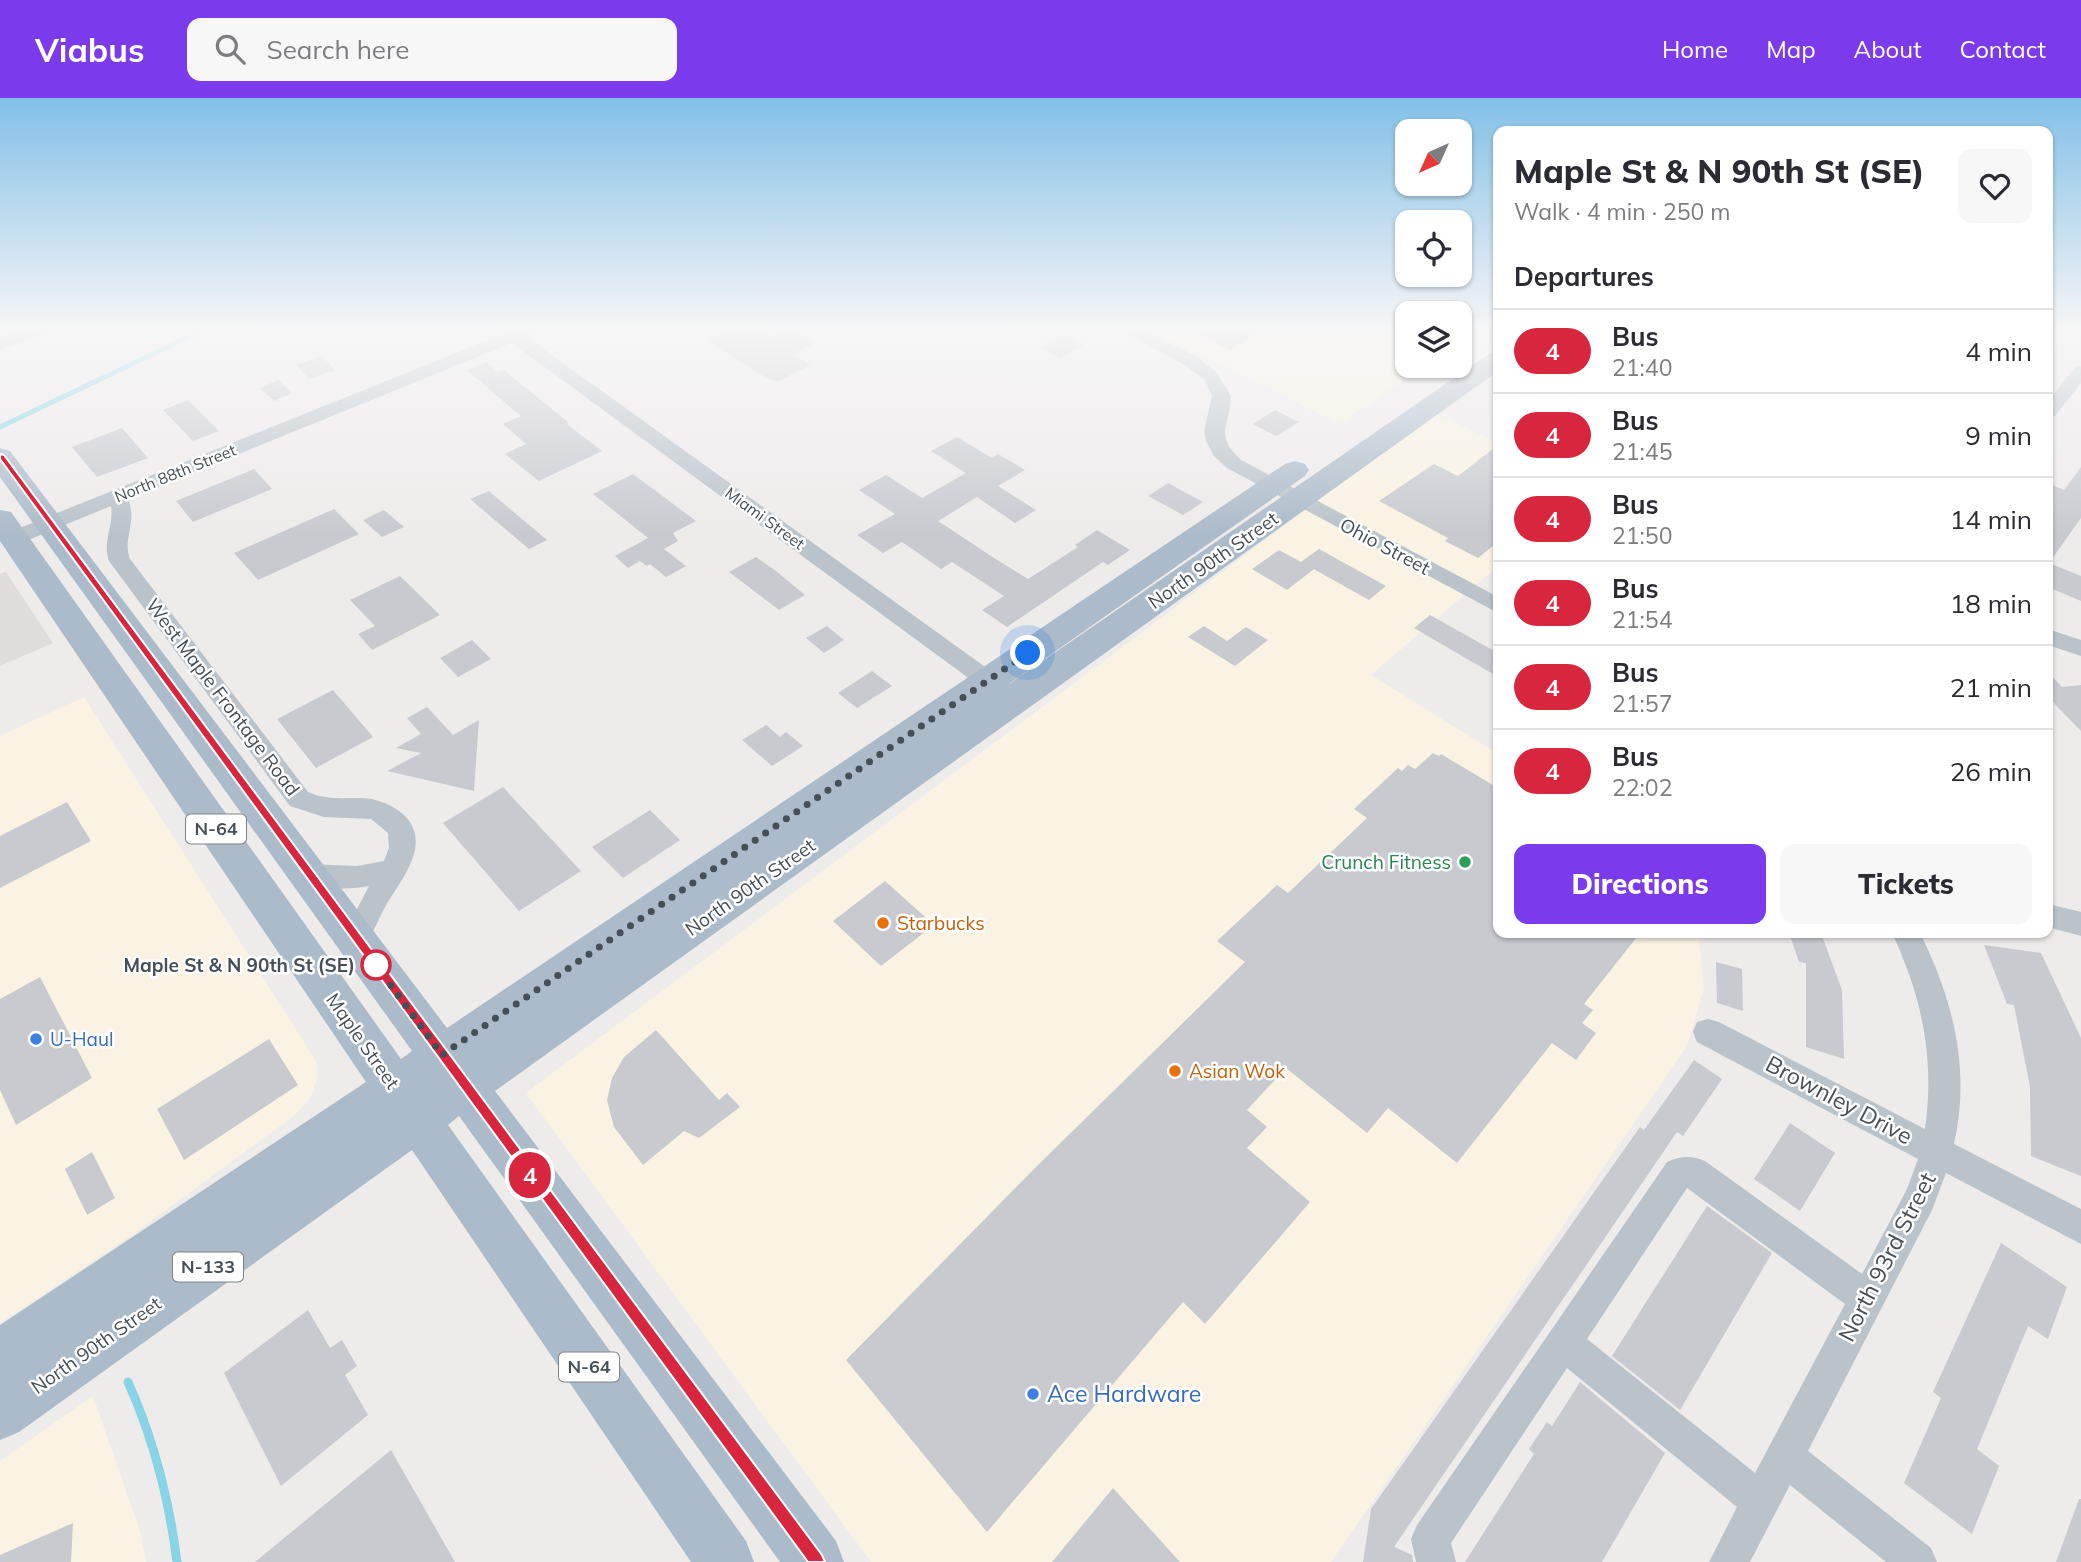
<!DOCTYPE html>
<html lang="en">
<head>
<meta charset="utf-8">
<style>
  :root { --surface:#fff; --page:#f7f7f7; --text:#2b2b33; --muted:#7c7c81; --line:#e1e1e2; --accent:#7c3aed }
  body { margin:0; font-family:Mulish,sans-serif; background:var(--page); color:var(--text); height:100vh; display:flex; flex-direction:column; font-size:26px; white-space:nowrap }
  * { box-sizing:border-box; margin:0 }
  p { font-size:23px; color:var(--muted) }
  .icon { flex:none; width:38px; height:38px; fill:none; stroke:currentColor; stroke-width:2; stroke-linecap:round; stroke-linejoin:round }
  .map { position:relative; flex:1; overflow:hidden }
  .sheet { position:absolute; left:1493px; top:28px; width:560px; height:812px; display:flex; flex-direction:column; background:var(--surface); border-radius:14px; box-shadow:0 2px 5px #0004 }
  .sheet>* { flex:none }
  .badge { padding:0 14px; border-radius:23px; font-size:24px; line-height:46px }
  .needle { width:46px; rotate:225deg }
  .controls { position:absolute; left:1395px; top:21px; display:grid; gap:14px }
  .controls a { display:grid; place-items:center; width:77px; height:77px; border-radius:14px; background:var(--surface); box-shadow:0 2px 5px #0004; font-size:35px }
  .you { position:absolute; width:35px; height:35px; margin:-18px; border:5px solid #fff; border-radius:50%; background:#1a73e8; box-shadow:0 0 0 10px #1a73e833 }
  .map>.badge { position:absolute; translate:-50% -50%; box-shadow:0 0 0 4px #fff }
  h2 { padding:0 21px; font-size:26px; line-height:63px }
  .round { display:grid; place-items:center; flex:none; width:74px; height:74px; border-radius:14px; background:var(--page) }
  .overview { display:flex; align-items:center; justify-content:space-between; height:119px; padding:0 21px }
  h1 { font-size:33px; font-weight:800; line-height:52px }
  .button { display:flex; gap:14px; margin-top:auto; padding:14px 21px }
  .button a { flex:1; height:80px; border-radius:14px; background:var(--accent); color:#fff; font-size:28px; font-weight:800; line-height:80px; text-align:center }
  .button a+a { background:var(--page); color:var(--text) }
  ul { padding:0; list-style:none }
  li { display:flex; align-items:center; gap:21px; height:84px; padding:0 21px; border-top:2px solid var(--line) }
  li div { flex:1 }
  li b { display:block; font-size:26px }
  li em { font-style:normal }
  li .badge { min-width:77px; font-weight:700; text-align:center }
  header { display:flex; align-items:center; gap:42px; box-sizing:border-box; height:98px; padding:0 35px; background:var(--accent); color:#fff }
  header strong { font-size:33px }
  nav { display:flex; gap:38px; margin-inline-start:auto; font-size:24px }
  .search { width:490px; height:63px; background:var(--page); display:flex; align-items:center; gap:18px; box-sizing:border-box; padding:0 24px; border-radius:14px; color:var(--muted); font-size:26px }
  .map>svg:first-child { display:block }
  .commercial { fill:#faf3e3 }
  .education { fill:#dfdcdc }
  .lines { fill:none; stroke-linecap:round; stroke-linejoin:round }
  .stream-far1 { stroke:#89d3e6; stroke-width:5 }
  .stream { stroke:#89d3e6; stroke-width:9 }
  .building { fill:#c8cad0 }
  .minor { fill:#bac3ca; fill-rule:evenodd }
  .primary { fill:#acbbc9; fill-rule:evenodd }
  .line { fill:#d7263d; stroke:#fff; stroke-width:2 }
  .walk { stroke:#454f57; stroke-width:7; stroke-dasharray:0 12.6 }
  .leisure-dot { fill:#2e9e5b; stroke:#fff; stroke-width:2.5 }
  .food-dot { fill:#e8710a; stroke:#fff; stroke-width:2.5 }
  .stop-dot { fill:#fff; stroke:#d7263d; stroke-width:3.5 }
  .shop-dot { fill:#3f7fe0; stroke:#fff; stroke-width:2.5 }
  .labels { text-anchor:middle; stroke-width:5; stroke-linejoin:round; paint-order:stroke }
  .far-street-label { font-size:16px; fill:#454f57; stroke:#fff }
  .shield { fill:#fff; stroke:#7d8489; stroke-width:2 }
  .shield-label { font-size:18px; font-weight:bold; fill:#454f57 }
  .street-label { font-size:19px; fill:#454f57; stroke:#fff }
  .leisure-label { font-size:19px; fill:#27864d; stroke:#fff; text-anchor:end }
  .food-label { font-size:19px; fill:#c56008; stroke:#fff; text-anchor:start }
  .stop-label { font-size:19px; font-weight:bold; fill:#454f57; stroke:#fff; text-anchor:end }
  .shop-label { font-size:19px; fill:#366cbe; stroke:#fff; text-anchor:start }
  .near-street-label { font-size:23px; fill:#454f57; stroke:#fff }
  .near-shop-label { font-size:23px; fill:#366cbe; stroke:#fff; text-anchor:start }
</style>
</head>
<body>
<header>
<strong>Viabus</strong>
<div class="search"><svg class="icon" aria-label="search" viewBox="0 0 24 24"><circle cx="10" cy="10" r="6"/><path d="M15 15l6 6"/></svg>Search here</div>
<nav><a>Home</a><a>Map</a><a>About</a><a>Contact</a></nav>
</header>
<div class="map">
<svg width="2081" height="1464" viewBox="0 0 2081 1464">
  <rect width="100%" height="100%" fill="#eeebeb"/>
  <path class="commercial" d="M1148 231H1407V268H1425L1340 326Z
    M1435 315 1498 345V468L1371 577 1498 656V835H1698L1704 890 1687 948 1331 1464H871L526 995Z
    M84 599 316 963 318 978 310 1001 294 1018 133 1136 0 1225V638Z
    M93 1298 141 1436 146 1464H0V1363Z"/>
  <path class="education" d="M6 474 53 545 0 568V476Z"/>
  <g class="lines">
    <path class="stream-far1" d="M0 329 205 231"/>
    <path class="stream" d="M128 1284C154 1342 169 1401 177 1464"/>
  </g>
  <path class="building" d="M732 231H766L775 237 791 231 815 246 792 256 810 267 777 284 766 280 706 242Z
    M1186 231H1265L1230 252Z
    M1065 236 1084 247 1060 260 1040 249Z
    M322 258 335 272 309 281 296 267Z
    M486 264 498 274 504 272 569 325 567 326 602 353 539 383 505 356 526 346 503 326 521 318 467 272Z
    M278 282 292 295 274 303 260 290Z
    M188 302 219 333 193 343 163 312Z
    M1275 312 1299 324 1276 338 1253 326Z
    M122 330 148 360 97 379 72 349Z
    M957 339 992 360 998 356 1025 372 998 388 1036 412 1015 425 977 399 938 423 994 460 1028 481 1078 449 1075 447 1097 432 1130 452 1108 467 1103 464 1007 529 982 512 1004 498 952 464 941 471 902 444 883 455 857 437 895 416 859 392 886 377 922 400 966 375 931 353Z
    M1498 347V444L1478 460 1445 443 1448 440 1379 403 1434 366 1458 378Z
    M2081 369V420L2049 465 2081 478V503L2048 489V385L2064 392Z
    M254 371 272 391 193 424 176 403Z
    M633 376 696 423 673 435 678 443 664 451 686 468 666 479 650 466 647 468 640 463 628 470 615 458 648 440 593 396Z
    M1168 385 1203 404 1183 417 1148 398Z
    M489 393 510 411 547 442 529 451 470 401Z
    M334 411 359 436 258 482 234 455Z
    M384 412 404 429 382 439 363 422Z
    M1319 451 1386 488 1369 502 1301 464Z
    M1279 452 1314 471 1287 492 1252 471Z
    M756 459 776 473 805 497 779 512 729 474Z
    M400 478 440 517 372 552 358 536 375 528 350 502Z
    M1430 517 1498 555V579L1414 530Z
    M827 528 844 542 824 555 806 540Z
    M1204 528 1227 543 1246 529 1268 542 1235 568 1188 539Z
    M472 542 491 561 458 579 440 560Z
    M872 573 892 588 857 610 838 595Z
    M2048 574 2062 589 2081 587V633L2048 599Z
    M333 592 373 639 316 670 277 621Z
    M427 609 453 637 479 622 474 693 387 673 421 655 396 650 421 636 407 620Z
    M766 627 780 639 786 634 803 648 772 668 742 642Z
    M1433 655 1439 658 1441 656 1498 690V835H1640L1584 906 1593 912 1582 925 1596 935 1576 962 1552 945 1457 1065 1388 1010 1367 1035 1286 970 1247 1012 1267 1029 1247 1050 1310 1104 1205 1226 1183 1204 987 1434 846 1262 1039 1066 1245 864 1217 843 1277 787 1288 795 1367 720 1354 711 1398 670 1402 673 1408 667 1415 671Z
    M503 689 581 773 519 813 443 725Z
    M67 704 91 743 0 790V738Z
    M650 712 680 742 623 780 592 749Z
    M885 783 934 827 881 868 833 823Z
    M1789 835H1821L1842 892 1844 961 1806 949V865L1799 864Z
    M1984 847 2041 855 2081 940V1078L2031 1058 2030 989 2014 907 2007 906Z
    M1716 864 1742 871 1743 913 1717 905Z
    M40 879 92 980 16 1027 0 992V901Z
    M656 932 719 1002 727 995 740 1009 699 1040 684 1033 643 1067 614 1029 607 1002 612 980 624 959Z
    M269 941 298 987 184 1062 157 1011Z
    M1694 962 1722 981 1683 1038 1677 1034 1394 1449 1412 1457 1413 1464H1363L1371 1411 1640 1029 1644 1032Z
    M1790 1025 1835 1055 1800 1113 1754 1081Z
    M92 1054 115 1100 87 1117 65 1071Z
    M1707 1108 1772 1155 1680 1312 1612 1258Z
    M2001 1145 2067 1189 2048 1241 2028 1228 1977 1351 1999 1368 1972 1436 1904 1385 1941 1300 1933 1294Z
    M308 1212 330 1250 342 1242 357 1268 345 1277 368 1317 281 1388 224 1275Z
    M1580 1284 1665 1355 1602 1464H1465L1534 1356 1529 1351 1547 1324 1552 1328Z
    M391 1352 455 1464H255Z
    M1113 1390 1180 1464H1052Z
    M2079 1401H2081V1464H2056Z
    M73 1425 71 1464H0V1457Z"/>
  <g class="lines">
    <path class="minor" d="M27 231H53L51 235 0 251V240Z
      M516 231H537L535 236 527 239 1013 589 1017 595 1013 601 1005 603 997 601 512 245 128 401C138 423 122 441 130 461L308 694C329 704 350 698 372 701 384 704 396 709 405 718 433 747 399 784 385 809 378 822 372 836 366 848L356 852 346 848 342 840 369 788C347 792 319 792 298 785L294 777 298 769 308 766 357 768 384 763 389 750 388 735 371 721 324 719 290 708 109 463C102 444 114 428 111 408L21 445H7L4 440 7 435Z
      M1117 231H1139L1196 258 1217 275 1231 298C1230 330 1213 335 1241 362L1498 499V515L1227 370 1214 358 1206 343 1204 333 1212 298 1205 282 1183 266Z
      M2081 268V285L2055 318 2048 319V303L2075 269Z
      M2048 531 2081 542V558L2048 547Z
      M2048 806 2081 814V838L2048 829Z
      M1892 835H1920C1953 901 1971 972 1954 1046L2081 1111V1146L1946 1075 1932 1112 1808 1353 1931 1450 1937 1464H1886L1790 1387 1750 1464H1709L1737 1409 1567 1270 1451 1445 1456 1464H1416L1411 1441 1417 1427 1667 1064C1681 1058 1691 1057 1705 1063L1862 1176 1907 1091 1918 1061 1697 944 1693 934 1697 924 1708 921 1719 924 1925 1031C1935 960 1922 899 1892 835ZM1687 1090 1845 1206 1755 1375 1587 1241Z"/>
    <path class="primary" d="M1498 253V273L495 993 836 1443 844 1464H780L459 1018 448 1027 746 1443 754 1464H691L412 1052 19 1334 0 1342V1227L366 984 0 443V412L11 414 401 961 412 953 0 379V350L10 353 447 930 1285 366 1295 363 1305 366 1309 372 1305 378 986 602 1489 256Z"/>
  </g>
  <linearGradient id="sky" x2="0" y2="1"><stop stop-color="#82c0e7"/><stop offset="0.53" stop-color="#f7f6f6"/><stop offset="1" stop-color="#f7f6f6" stop-opacity="0"/></linearGradient>
  <rect width="2081" height="436" fill="url(#sky)"/>
  <path class="line" d="M0 356 4 357 822 1457 825 1464H808L0 361Z"/>
  <g class="lines">
    <path class="walk" d="M376 867 442 957 1028 555"/>
  </g>
  <circle class="leisure-dot" cx="1465" cy="764" r="7"/>
  <g class="food-dot">
    <circle cx="883" cy="825" r="7"/>
    <circle cx="1175" cy="973" r="7"/>
  </g>
  <circle class="stop-dot" cx="376" cy="867" r="14"/>
  <g class="shop-dot">
    <circle cx="36" cy="941" r="7"/>
    <circle cx="1033" cy="1296" r="7"/>
  </g>
  <g class="labels">
    <g class="far-street-label">
      <text transform="translate(175 375) rotate(-22)" y="6">North 88th Street</text>
      <text transform="translate(765 420) rotate(36)" y="6">Miami Street</text>
    </g>
    <g class="shield">
      <rect x="186" y="716.5" width="60" height="29" rx="5"/>
      <rect x="173" y="1154.5" width="70" height="29" rx="5"/>
      <rect x="559" y="1254.5" width="60" height="29" rx="5"/>
    </g>
    <g class="shield-label">
      <text x="216" y="737">N-64</text>
      <text x="208" y="1175">N-133</text>
      <text x="589" y="1275">N-64</text>
    </g>
    <g class="street-label">
      <text transform="translate(1385 448) rotate(28)" y="7">Ohio Street</text>
      <text transform="translate(1213 462) rotate(-35)" y="7">North 90th Street</text>
      <text transform="translate(223 599) rotate(53)" y="7">West Maple Frontage Road</text>
      <text transform="translate(750 789) rotate(-35)" y="7">North 90th Street</text>
      <text transform="translate(363 943) rotate(55)" y="7">Maple Street</text>
      <text transform="translate(96 1247) rotate(-35)" y="7">North 90th Street</text>
    </g>
    <g class="leisure-label">
      <text x="1451" y="771">Crunch Fitness</text>
    </g>
    <g class="food-label">
      <text x="897" y="832">Starbucks</text>
      <text x="1189" y="980">Asian Wok</text>
    </g>
    <g class="stop-label">
      <text x="355" y="874">Maple St &amp; N 90th St (SE)</text>
    </g>
    <g class="shop-label">
      <text x="50" y="948">U-Haul</text>
    </g>
    <g class="near-street-label">
      <text transform="translate(1839 1002) rotate(28)" y="8">Brownley Drive</text>
      <text transform="translate(1887 1159) rotate(-63)" y="8">North 93rd Street</text>
    </g>
    <g class="near-shop-label">
      <text x="1047" y="1304">Ace Hardware</text>
    </g>
  </g>
</svg>
<div class="controls">
<a><svg class="needle" viewBox="-14 -14 28 28"><path d="M0-13l5 13h-10z" fill="#e53935"/><path d="M0 13l5-13h-10z" fill="#7c7c81"/></svg></a>
<a><svg class="icon" aria-label="locate" viewBox="0 0 24 24"><circle cx="12" cy="12" r="6"/><path d="M12 2v4M12 18v4M2 12h4M18 12h4"/></svg></a>
<a><svg class="icon" aria-label="layers" viewBox="0 0 24 24"><path d="M12 4l9 5-9 5-9-5zM3 14l9 5 9-5"/></svg></a>
</div>
<div class="you" style="left:1028px;top:555px"></div>
<b class="badge" style="left:530px;top:1077px;background:#d7263d;color:#fff">4</b>
<section class="sheet">
<div class="overview"><div><h1>Maple St &amp; N 90th St (SE)</h1><p>Walk · 4 min · 250 m</p></div><a class="round"><svg class="icon" aria-label="heart" viewBox="0 0 24 24"><path d="M12 20l-8-8c-3-5 5-10 8-4 3-6 11-1 8 4z"/></svg></a></div>
<h2>Departures</h2>
<ul>
<li><span class="badge" style="background:#d7263d;color:#fff">4</span><div><b>Bus</b><p>21:40</p></div><em>4 min</em></li>
<li><span class="badge" style="background:#d7263d;color:#fff">4</span><div><b>Bus</b><p>21:45</p></div><em>9 min</em></li>
<li><span class="badge" style="background:#d7263d;color:#fff">4</span><div><b>Bus</b><p>21:50</p></div><em>14 min</em></li>
<li><span class="badge" style="background:#d7263d;color:#fff">4</span><div><b>Bus</b><p>21:54</p></div><em>18 min</em></li>
<li><span class="badge" style="background:#d7263d;color:#fff">4</span><div><b>Bus</b><p>21:57</p></div><em>21 min</em></li>
<li><span class="badge" style="background:#d7263d;color:#fff">4</span><div><b>Bus</b><p>22:02</p></div><em>26 min</em></li>
</ul>
<div class="button"><a>Directions</a><a>Tickets</a></div>
</section>
</div>
</body>
</html>
